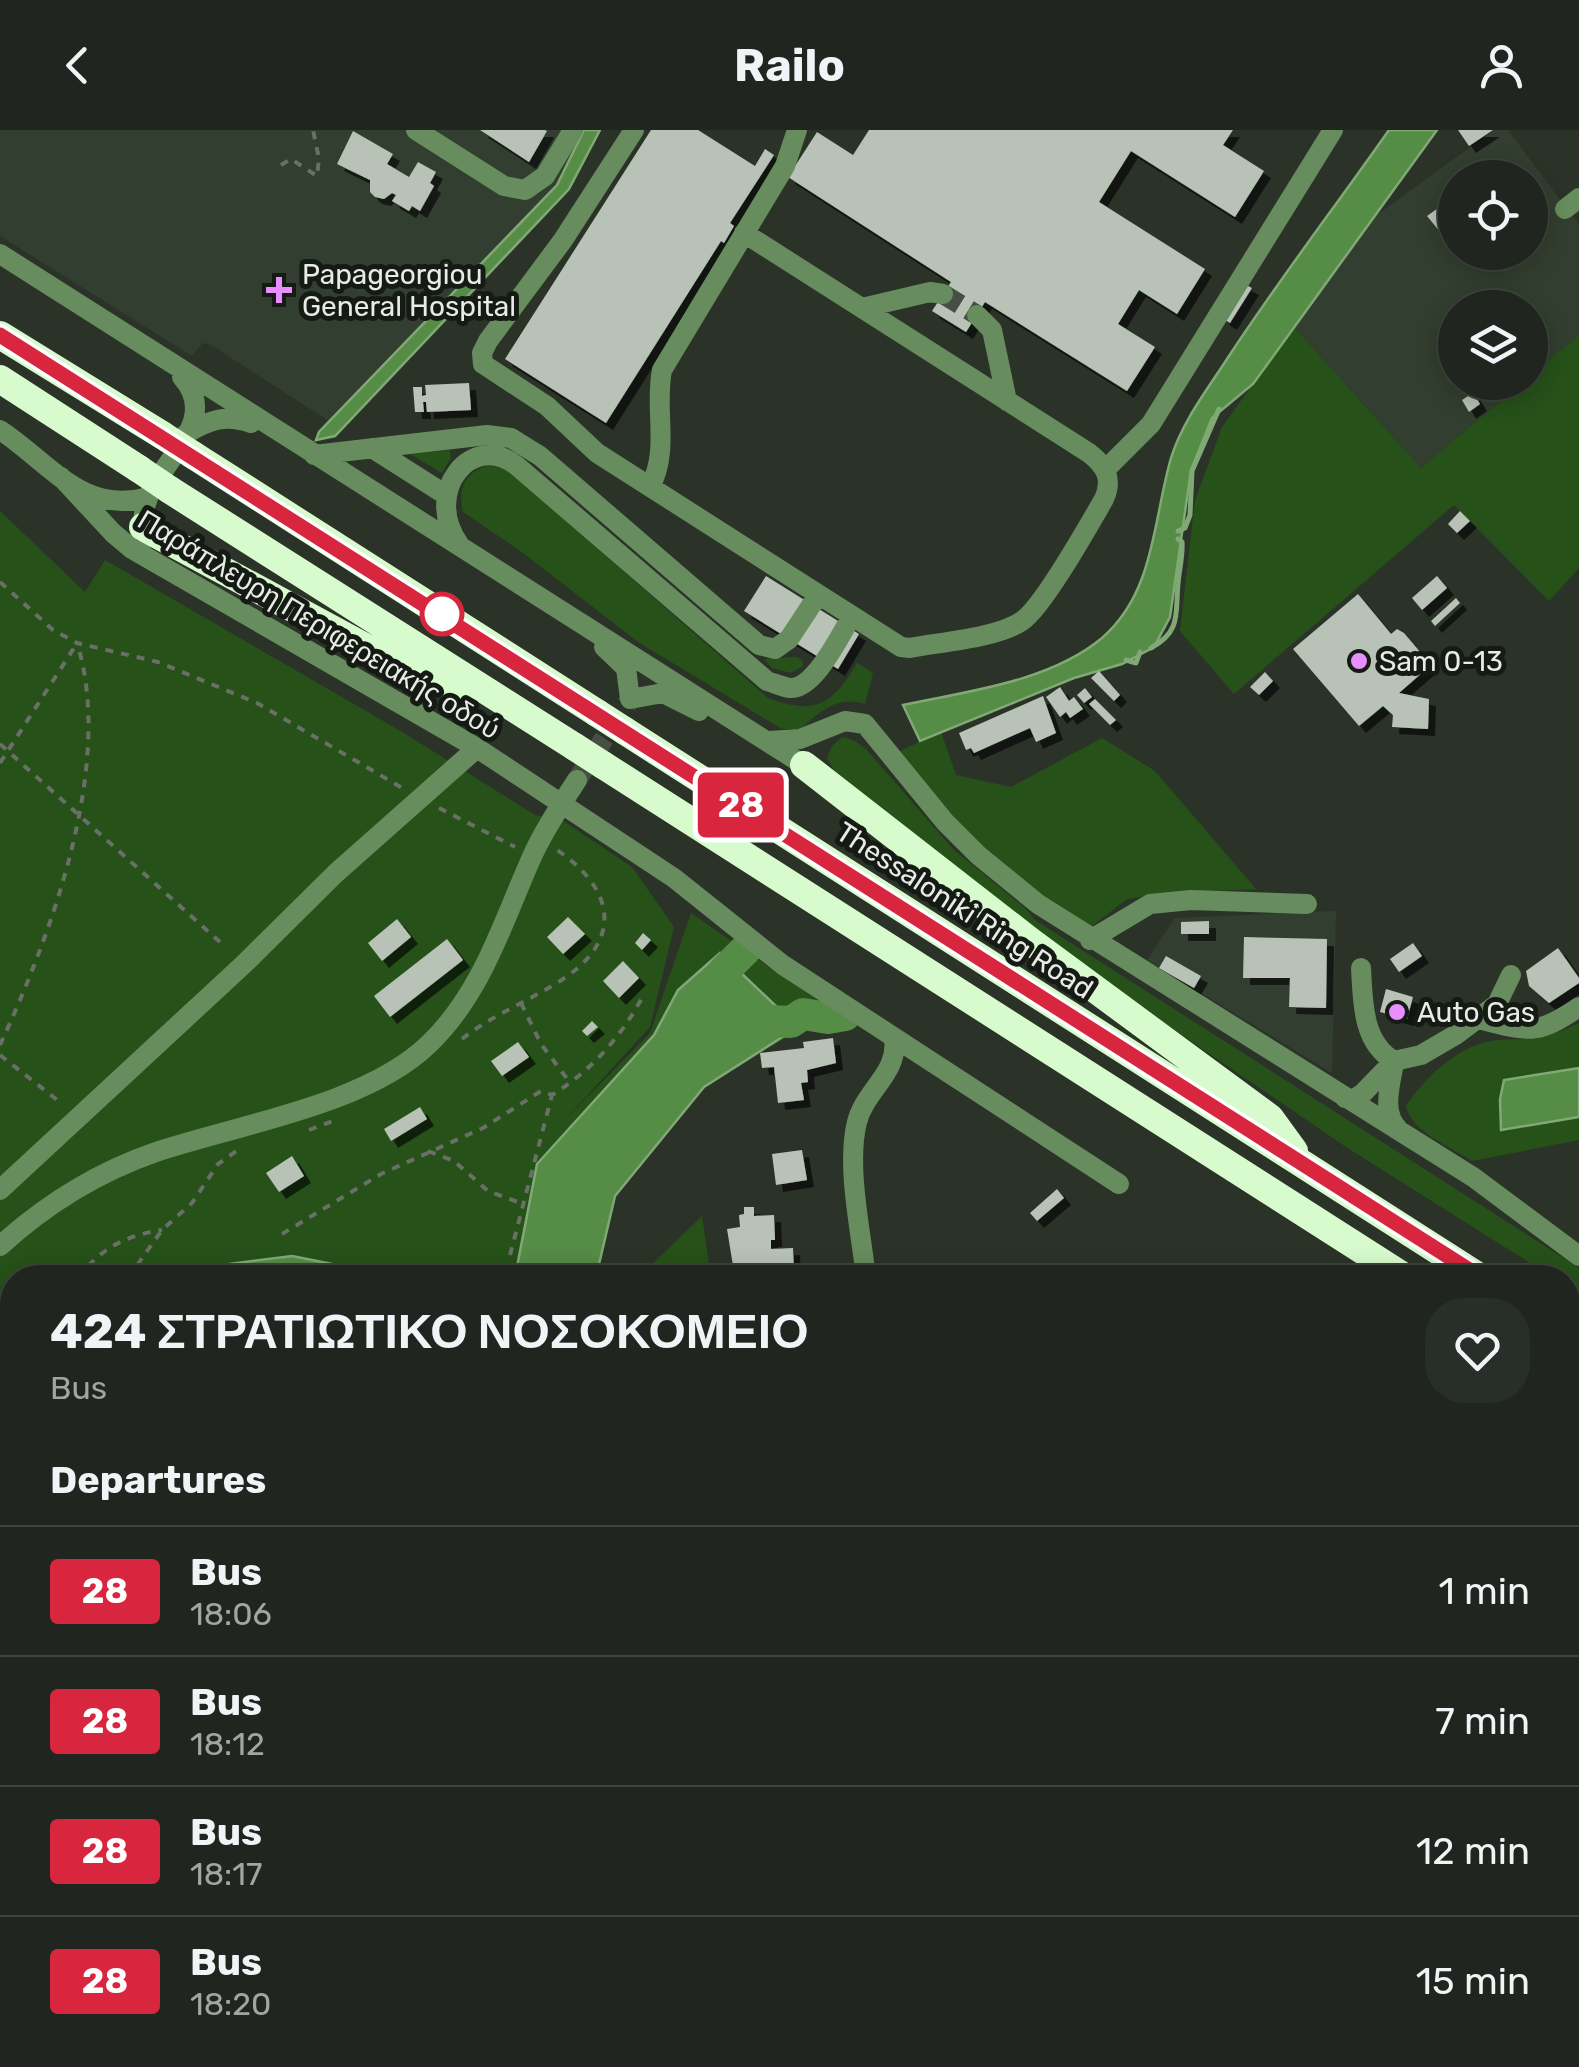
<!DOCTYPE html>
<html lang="en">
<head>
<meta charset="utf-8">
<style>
  :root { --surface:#20261f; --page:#282e28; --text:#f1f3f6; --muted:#a2a5a4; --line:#3d433d }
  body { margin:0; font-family:Rubik,sans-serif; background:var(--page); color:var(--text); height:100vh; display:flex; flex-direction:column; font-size:38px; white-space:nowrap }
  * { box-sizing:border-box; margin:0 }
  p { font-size:32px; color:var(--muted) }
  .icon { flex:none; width:55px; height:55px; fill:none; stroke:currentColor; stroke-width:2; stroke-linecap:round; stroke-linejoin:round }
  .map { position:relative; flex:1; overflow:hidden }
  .sheet { position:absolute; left:0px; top:1135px; width:1580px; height:802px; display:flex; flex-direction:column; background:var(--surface); border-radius:40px 40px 0 0; box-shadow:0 5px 25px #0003,0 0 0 2px var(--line) }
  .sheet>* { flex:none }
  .badge { padding:0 20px; border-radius:8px; font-size:35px; line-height:65px }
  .controls { position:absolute; left:1438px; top:30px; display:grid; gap:20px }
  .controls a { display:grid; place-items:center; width:110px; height:110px; border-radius:50%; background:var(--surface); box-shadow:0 5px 25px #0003,0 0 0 2px var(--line); font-size:50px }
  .map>.badge { position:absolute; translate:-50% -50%; box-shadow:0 0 0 5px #fff }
  h2 { padding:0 50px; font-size:38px; line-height:90px }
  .round { display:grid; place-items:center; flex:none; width:105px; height:105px; border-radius:40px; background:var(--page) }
  .headline { display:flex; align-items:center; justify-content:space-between; height:170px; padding:0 50px }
  h1 { font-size:48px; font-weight:700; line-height:75px }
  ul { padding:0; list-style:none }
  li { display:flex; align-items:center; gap:30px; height:130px; padding:0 50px; border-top:2px solid var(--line) }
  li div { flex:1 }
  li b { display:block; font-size:38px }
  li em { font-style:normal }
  li .badge { min-width:110px; font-weight:700; text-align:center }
  header { display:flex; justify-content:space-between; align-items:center; height:130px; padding:0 50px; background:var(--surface); font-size:45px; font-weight:700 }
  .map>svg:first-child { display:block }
  .built { fill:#323e2f; fill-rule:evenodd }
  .green { fill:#265119 }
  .water { fill:#558c46; stroke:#81a976; stroke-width:2.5 }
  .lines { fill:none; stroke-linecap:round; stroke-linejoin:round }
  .stream { stroke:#81a976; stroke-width:5 }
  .river { stroke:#558c46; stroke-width:32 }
  .building { fill:#b8c2b6; filter:url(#shadow) }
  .minor-tunnel { stroke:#474f45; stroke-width:20; stroke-dasharray:20 10; stroke-linecap:butt }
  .path { stroke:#697067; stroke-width:4; stroke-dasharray:8 8; stroke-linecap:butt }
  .minor { stroke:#678c5d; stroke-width:20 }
  .highway { stroke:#d7fbcd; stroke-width:28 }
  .highway-bridge { stroke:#d7fbcd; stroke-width:28 }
  .line-casing { stroke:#fff; stroke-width:22 }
  .line { stroke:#d7263d; stroke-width:15 }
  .poi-dot { fill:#e88eff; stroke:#161a15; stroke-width:4 }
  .stop-dot { fill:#fff; stroke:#d7263d; stroke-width:5 }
  .labels { text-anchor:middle; stroke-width:10; stroke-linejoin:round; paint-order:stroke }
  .poi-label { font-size:28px; fill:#e7ece5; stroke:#161a15; text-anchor:start }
  .street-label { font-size:28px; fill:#e7ece5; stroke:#161a15 }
</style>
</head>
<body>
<header><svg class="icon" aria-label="back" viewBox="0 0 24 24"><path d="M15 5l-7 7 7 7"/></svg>Railo<svg class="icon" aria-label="person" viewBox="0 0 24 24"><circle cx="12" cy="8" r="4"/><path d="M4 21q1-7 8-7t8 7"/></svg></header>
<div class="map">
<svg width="1579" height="1937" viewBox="0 0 1579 1937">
  <defs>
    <filter id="shadow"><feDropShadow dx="7" dy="7" stdDeviation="0" flood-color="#0009"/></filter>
  </defs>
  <rect width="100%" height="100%" fill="#2b3329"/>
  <path class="built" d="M0 0H599L566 61 329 304V291L211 215 203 213 192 226 0 106Z
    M1494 0H1508L1579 95V205L1530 246V178H1455V252L1522 253 1421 338 1294 197 1374 87ZM1455 48H1530V122H1455Z
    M1336 781 1332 943 1147 830 1175 788Z"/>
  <path class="green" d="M1294 197 1421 338 1522 253 1530 252V246L1579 205V438L1549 471 1454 375 1234 564 1180 501 1195 370 1222 297Z
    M450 320 451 328 442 343 410 324Z
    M489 335 507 339 768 568C816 586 833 574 857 533L873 543 865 574C838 565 820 581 801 599H782L638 512 523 423 463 382C457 359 466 341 489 335Z
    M0 381 85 462 105 430 404 603 535 685 562 690 632 737 674 797 650 897 564 991 650 903 691 783 843 888 795 903 631 992 565 1134 605 1147 12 1148V1547L0 1530Z
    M797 527 802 530 803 536 791 543 772 538 764 529Z
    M941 602 956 645 1011 657 1102 608 1155 641 1256 759 1168 763 1127 769 1087 800 1015 748 931 668 900 621Z
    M842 607 853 610 866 619 953 719 1025 778 1035 790 1579 1138V1165L1568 1158V1148L1552 1147 1346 1017 1138 875 1002 776 834 641 827 628 832 616Z
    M1579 893V1010L1472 1031C1450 1016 1412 1003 1406 976 1424 949 1454 920 1486 912 1501 908 1518 910 1534 908 1550 906 1564 900 1579 893Z
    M702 1086 711 1147H639Z
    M1568 1321 1579 1326V1723L1568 1706Z
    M1568 1769 1579 1787V1937H225L221 1925H1568Z"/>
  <path class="water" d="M584 0H600L569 59 335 306 316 310 319 302 557 55Z
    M1389 0H1437L1253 254 1212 288 1191 340 1170 487 1154 517 1122 534 1074 548 920 611 903 575C968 561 1049 552 1102 508 1155 462 1153 390 1171 328 1182 292 1207 260 1227 229 1278 151 1335 77 1389 0Z
    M720 823 798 897 704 957 615 1066 596 1147H515L537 1034 654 905 678 860Z
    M1579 938V987L1501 1000 1500 969 1504 950Z
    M292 1126 357 1139 369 1147H207L229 1134Z
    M0 1375 12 1378V1478L0 1474Z
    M0 1889 12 1894V1925H42L17 1931 0 1922Z
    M81 1925H118L127 1937H91Z"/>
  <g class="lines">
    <path class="stream" d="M1178 401 1185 398 1190 385 1192 341 1219 279
      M1151 518C1182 501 1175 483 1178 454 1179 439 1183 427 1182 412L1178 409
      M1126 530 1136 533 1140 522"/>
    <path class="river" d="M736 867 725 857 724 841 748 817
      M751 899 770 891 791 892 803 884 828 888 845 885"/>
  </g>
  <path class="building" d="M480 0H545L547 1 529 32Z
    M651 0H698L755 36 765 19 774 25 730 93 734 96 724 113 721 111 606 293 505 229Z
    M869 0H1233L1223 15 1264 41 1235 87 1131 21 1099 72 1205 139 1177 184 1139 160 1118 194 1155 217 1127 261 985 172 966 202 932 181 951 152 788 47 817 2 853 25Z
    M1458 0H1493L1469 16Z
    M353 1 393 24 387 34 409 47 418 32 436 42 430 53 434 56 420 81 412 76 409 81 392 71 396 65 392 63 384 69 375 67 370 62V50L337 34Z
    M1497 31 1506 42 1498 48H1477Z
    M1455 66V120L1427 86Z
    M1244 154 1252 158 1230 193 1222 188Z
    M469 253 471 280 427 282 426 272H423L424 282H415L413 257H422V266L426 265 425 255Z
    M1473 263 1480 274 1469 282 1462 270Z
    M1460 381 1470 391 1457 403 1448 394Z
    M766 446 859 504 838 539 744 481Z
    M1437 446 1447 458 1422 480 1412 468Z
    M1358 464 1391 504 1397 499 1404 503 1431 535 1399 563 1429 569 1428 599 1392 597 1393 585 1383 576 1359 596 1293 519Z
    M1456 468 1460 473 1435 496 1431 491Z
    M1099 541 1120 565 1114 571 1091 548Z
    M1265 542 1273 551 1259 565 1250 557Z
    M1060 557 1069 571 1074 567 1083 579 1070 588 1066 582 1060 587 1046 567Z
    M1085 558 1092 567 1084 573 1077 565Z
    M1043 566 1056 603 1036 612 1030 598 974 623 971 618 966 620 959 603Z
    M1095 569 1116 590 1110 595 1089 574Z
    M568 787 585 804 563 824 547 807Z
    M397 789 411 807 382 831 368 813Z
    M1209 791V804H1181V792Z
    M643 803 651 810 642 820 635 813Z
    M1244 807 1327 809 1326 878 1289 877 1290 848H1243Z
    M447 809 463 830 390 887 374 866Z
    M1413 813 1422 826 1399 842 1390 829Z
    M1558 818 1579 848V853L1549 873 1529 856 1526 841Z
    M1166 826 1201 846 1194 858 1159 838Z
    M623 831 639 848 619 868 603 851Z
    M1386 859 1413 867 1407 889 1380 882Z
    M592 891 598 897 587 906 582 901Z
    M833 908 836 933 807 940 808 952 801 953 804 970 778 973 774 937 762 938 760 923 804 918 803 912Z
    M518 912 529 927 502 946 491 931Z
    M420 977 427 989 391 1011 384 999Z
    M802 1020 807 1050 776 1055 772 1024Z
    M292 1026 304 1046 279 1062 266 1043Z
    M1057 1059 1064 1068 1037 1091 1030 1083Z
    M744 1077H754V1086L774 1085 775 1110H771V1119L793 1118 794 1141 772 1142V1148H735L727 1099 740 1097 739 1085 744 1084Z
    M1071 1137 1097 1148H1045L1054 1143Z
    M12 1695V1734L0 1743V1704Z
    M47 1925 58 1937H33Z"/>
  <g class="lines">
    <path class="minor-tunnel" d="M943 164 977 185
      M577 650 630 569"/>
    <path class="path" d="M281 35 291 29 317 46 319 29 313 0
      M0 452 53 500 77 513 158 532 257 573 404 659
      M0 614 221 813
      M0 633 76 515
      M439 678 515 717
      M521 873 541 914 571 954
      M462 909C491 886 524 873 555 854 625 813 617 759 554 718
      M0 915C51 805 115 634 77 513
      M0 925 61 973
      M309 1000 333 991
      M428 1021 454 1031 488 1061 523 1074
      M282 1104 381 1044 483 998 541 961 552 965C592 940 621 907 643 866
      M510 1125 552 965
      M78 1148C100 1119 126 1105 162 1100
      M128 1148 162 1100 192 1073 218 1034 238 1020
      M0 1204 12 1211
      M0 1275 12 1271
      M0 1535 12 1544
      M0 1795 12 1808
      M210 1925V1937"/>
    <path class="minor" d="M416 0 504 56 525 60 545 46 573 0
      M634 0 563 110 488 211 482 223 483 234 547 276 597 323 901 517 910 518C941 512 997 508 1022 491 1043 477 1089 395 1104 369 1113 349 1106 336 1089 323L744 103
      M1565 79 1579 68
      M0 124 804 635
      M862 178 930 162 943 164
      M977 185 992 200 1007 271
      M0 300C49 332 83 386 148 367
      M187 303C210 290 225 284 251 293
      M372 318 446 365
      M314 325 487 305 511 308 540 326 759 515 775 519 789 509 818 465
      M1106 339 1151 294 1333 0
      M61 347 113 403 132 419 477 618 674 748 783 835 1119 1054
      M650 357C670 320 654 280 662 240L785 36 797 0
      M148 408C121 348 232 303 182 247
      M459 414C422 362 472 300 517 336L767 551C774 553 783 557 790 558 815 559 840 505 852 486
      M604 517 626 538 630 569 663 563 699 581
      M769 611 800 609 845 591 865 594 945 692 978 725 1038 774 1473 1047 1579 1126
      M1090 810 1150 774 1191 770 1307 774
      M1361 838C1363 872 1362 912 1394 931
      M1478 889C1528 901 1535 907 1579 877
      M1394 933C1390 956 1381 983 1399 1000
      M1345 968 1354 969 1363 963 1394 931 1421 925 1457 904 1497 874 1511 845
      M0 1060 244 834 336 743 477 618
      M0 1116C45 1075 98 1042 156 1022 240 994 366 975 429 914 482 863 502 794 531 729 543 701 561 675 577 650
      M866 1148C861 1101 846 1036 857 992 865 960 899 943 894 909
      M1568 1310 1579 1318
      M1568 1497 1579 1495
      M1568 1748 1579 1765
      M562 1925 563 1937
      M836 1925 837 1937
      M943 1925 944 1937
      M171 1937 179 1925"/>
    <path class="highway" d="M0 205 162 305
      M0 249 139 339
      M193 325 597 583
      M170 360 575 617
      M143 397 426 550 473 557
      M625 601 1481 1148
      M603 635 1406 1148
      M804 635 1030 811 1270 988 1294 1021
      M1568 1202 1579 1210
      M1568 1250 1579 1258"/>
    <path class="highway-bridge" d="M162 305 193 325
      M139 339 170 360
      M597 583 625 601
      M575 617 603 635"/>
  </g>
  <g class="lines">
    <g class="line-casing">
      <path id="line" d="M0 205 1482 1148"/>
    </g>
    <use href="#line" class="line"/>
  </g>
  <g class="poi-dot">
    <path d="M274 145h10v10h10v10h-10v10h-10v-10h-10v-10h10z"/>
    <circle cx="1359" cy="531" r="10"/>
    <circle cx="1397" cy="882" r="10"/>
  </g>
  <circle class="stop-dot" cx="442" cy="484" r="20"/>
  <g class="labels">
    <g class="poi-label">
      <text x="302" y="154">Papageorgiou<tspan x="302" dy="32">General Hospital</tspan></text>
      <text x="1379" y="541">Sam 0-13</text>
      <text x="1417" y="892">Auto Gas</text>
    </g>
    <g class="street-label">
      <text transform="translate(319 494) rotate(31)" y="10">Παράπλευρη Περιφερειακής οδού</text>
      <text transform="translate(965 780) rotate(33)" y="10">Thessaloniki Ring Road</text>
    </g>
  </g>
</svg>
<div class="controls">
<a><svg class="icon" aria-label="locate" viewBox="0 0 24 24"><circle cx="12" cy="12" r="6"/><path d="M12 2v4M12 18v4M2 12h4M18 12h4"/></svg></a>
<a><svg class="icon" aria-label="layers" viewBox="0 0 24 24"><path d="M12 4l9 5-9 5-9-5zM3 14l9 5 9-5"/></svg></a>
</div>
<b class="badge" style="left:741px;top:675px;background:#d7263d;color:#fff">28</b>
<section class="sheet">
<div class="headline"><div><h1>424 ΣΤΡΑΤΙΩΤΙΚΟ ΝΟΣΟΚΟΜΕΙΟ</h1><p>Bus</p></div><a class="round"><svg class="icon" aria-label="heart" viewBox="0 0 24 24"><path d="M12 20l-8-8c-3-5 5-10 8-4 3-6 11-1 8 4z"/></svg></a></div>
<h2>Departures</h2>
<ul>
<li><span class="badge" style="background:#d7263d;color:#fff">28</span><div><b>Bus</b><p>18:06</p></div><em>1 min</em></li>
<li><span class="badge" style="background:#d7263d;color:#fff">28</span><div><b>Bus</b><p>18:12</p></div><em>7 min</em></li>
<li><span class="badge" style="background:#d7263d;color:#fff">28</span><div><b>Bus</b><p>18:17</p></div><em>12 min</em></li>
<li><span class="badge" style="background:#d7263d;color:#fff">28</span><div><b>Bus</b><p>18:20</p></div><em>15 min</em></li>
</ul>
</section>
</div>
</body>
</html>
